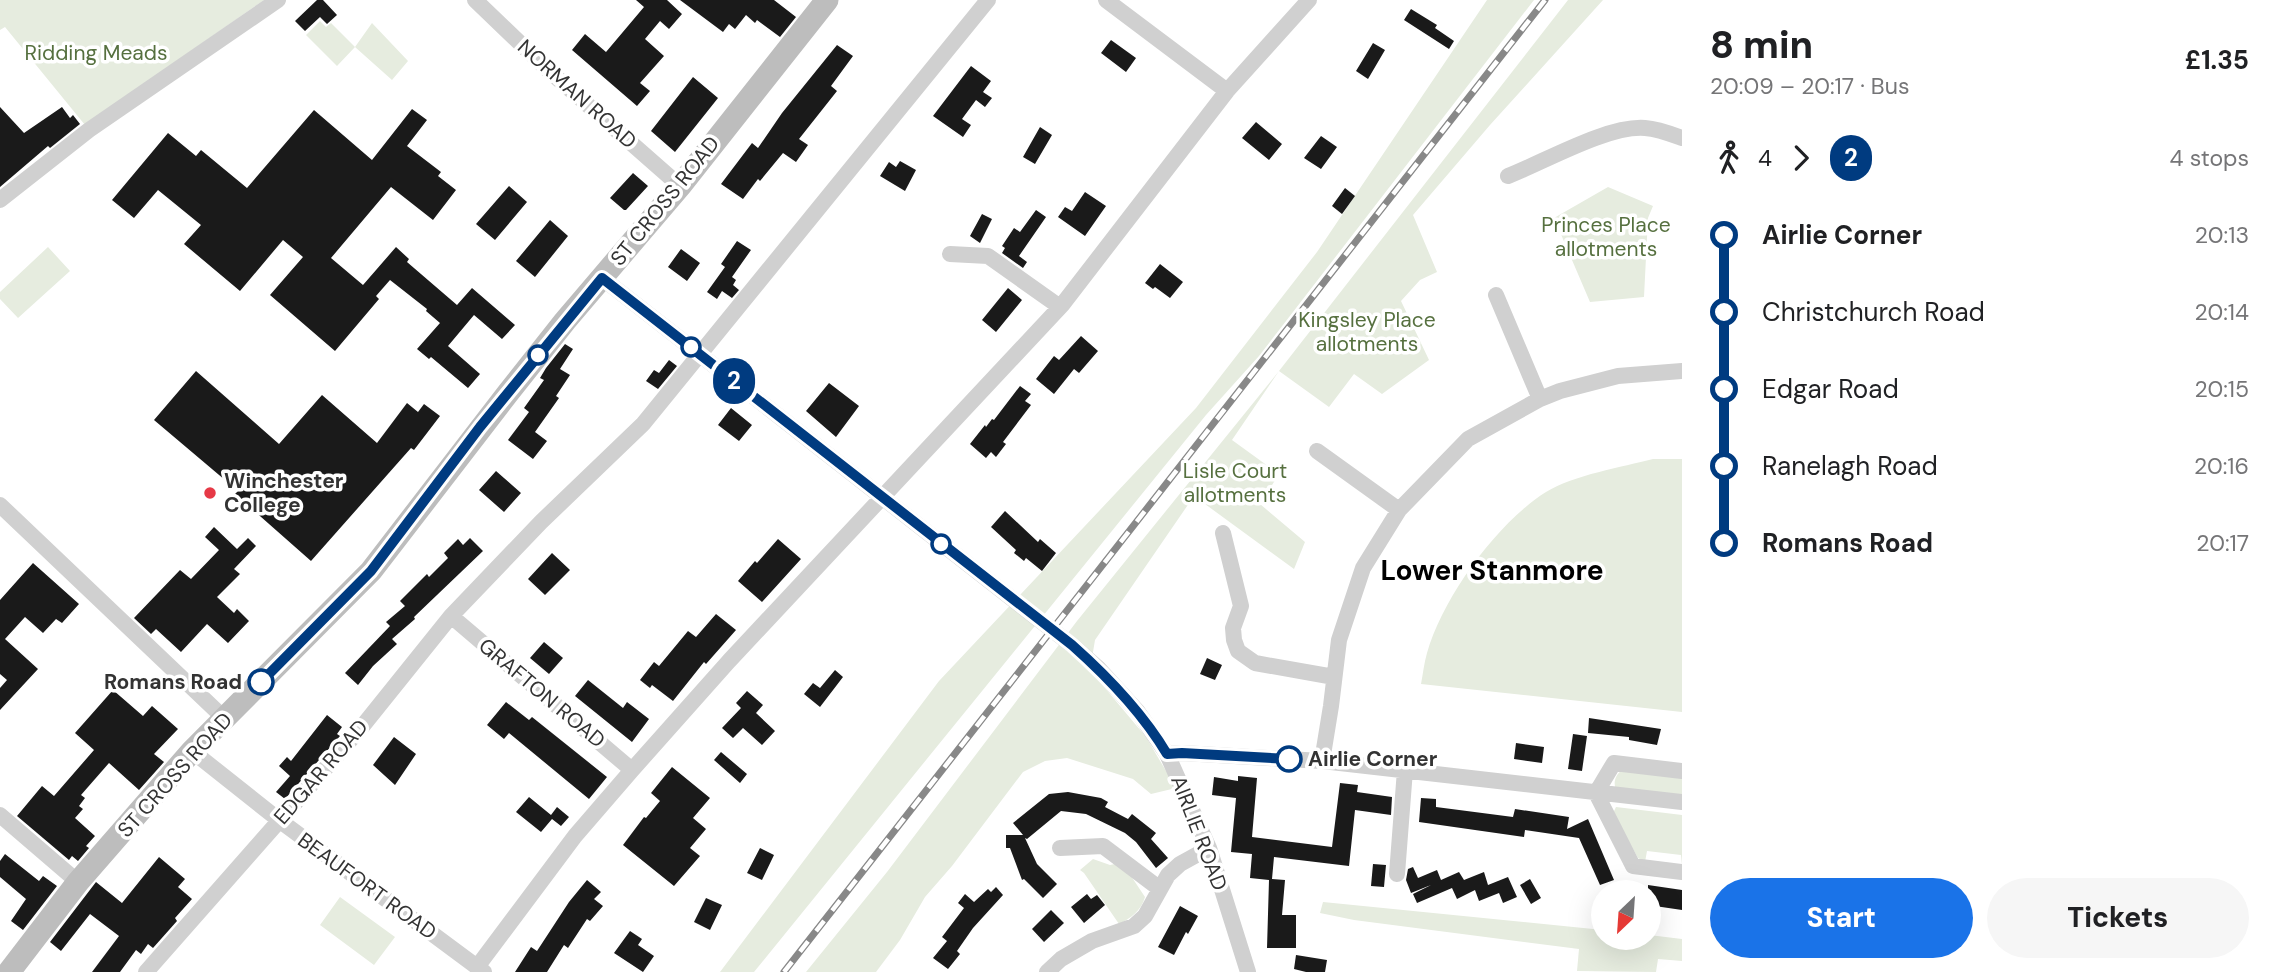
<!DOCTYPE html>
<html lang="en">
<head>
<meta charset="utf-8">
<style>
  :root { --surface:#fff; --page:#f6f6f6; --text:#202124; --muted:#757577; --accent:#1a73e8 }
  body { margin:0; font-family:"DM Sans",sans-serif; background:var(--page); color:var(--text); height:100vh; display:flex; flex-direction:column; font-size:26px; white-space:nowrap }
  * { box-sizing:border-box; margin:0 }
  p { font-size:23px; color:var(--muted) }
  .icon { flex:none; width:38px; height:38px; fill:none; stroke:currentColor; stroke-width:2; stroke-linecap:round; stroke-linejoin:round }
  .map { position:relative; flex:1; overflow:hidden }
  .sheet { display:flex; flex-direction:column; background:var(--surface); width:595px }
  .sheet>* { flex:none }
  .badge { padding:0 14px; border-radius:23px; font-size:24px; line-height:46px }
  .needle { width:46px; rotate:205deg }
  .buttons { position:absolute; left:1591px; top:880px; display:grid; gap:14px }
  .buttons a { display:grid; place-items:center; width:70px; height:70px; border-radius:50%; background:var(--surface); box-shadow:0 7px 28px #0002; font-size:35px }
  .map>.badge { position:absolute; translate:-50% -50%; box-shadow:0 0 0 4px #fff }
  .legs { display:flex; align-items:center; gap:10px; height:77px; padding:0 28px; font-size:23px }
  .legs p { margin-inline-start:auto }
  .head { display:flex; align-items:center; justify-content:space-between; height:119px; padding:0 28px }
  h1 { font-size:38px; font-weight:800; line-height:52px }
  .action { display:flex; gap:14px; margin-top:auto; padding:14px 28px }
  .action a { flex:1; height:80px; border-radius:42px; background:var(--accent); color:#fff; font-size:28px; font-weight:800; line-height:80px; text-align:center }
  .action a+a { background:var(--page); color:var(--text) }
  ul { padding:0 28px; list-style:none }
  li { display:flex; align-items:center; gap:24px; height:77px; font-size:26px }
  li i { display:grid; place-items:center; width:10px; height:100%; margin:0 9px; background:currentColor }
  li i::after { content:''; width:18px; height:18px; margin:-9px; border:5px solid; border-radius:50%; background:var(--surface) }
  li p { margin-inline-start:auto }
  li:first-child i { background:linear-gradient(#0000 50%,currentColor 0) }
  li:last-child i { background:linear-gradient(currentColor 50%,#0000 0) }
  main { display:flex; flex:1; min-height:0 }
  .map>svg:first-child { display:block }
  .green { fill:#e6ecdf }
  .building { fill:#1a1a1a }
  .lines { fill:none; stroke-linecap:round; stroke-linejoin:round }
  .street-tunnel { stroke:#d6d6d6; stroke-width:16; stroke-dasharray:16 8; stroke-linecap:butt }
  .street { stroke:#d0d0d0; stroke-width:16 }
  .secondary { stroke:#bdbdbd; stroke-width:23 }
  .rail-casing { stroke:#888; stroke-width:7 }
  .rail { stroke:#fff; stroke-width:4.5; stroke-dasharray:13; stroke-linecap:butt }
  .line-1-casing { stroke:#fff; stroke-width:16 }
  .line-1 { stroke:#003b80; stroke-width:10 }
  .stop-1-dot { fill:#fff; stroke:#003b80; stroke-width:3.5 }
  .poi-dot { fill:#e63946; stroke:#fff; stroke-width:2.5 }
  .labels { text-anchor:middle; stroke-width:7; stroke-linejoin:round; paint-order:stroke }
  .park-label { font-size:21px; fill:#56703f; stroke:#fff }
  .street-label { font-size:21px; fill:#333; stroke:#fff }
  .poi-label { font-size:21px; font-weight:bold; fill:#333; stroke:#fff; text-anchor:start }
  .stop-label { font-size:21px; font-weight:bold; fill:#333; stroke:#fff; text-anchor:end }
  .district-label { font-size:28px; font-weight:bold; fill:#000; stroke:#fff }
</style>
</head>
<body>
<main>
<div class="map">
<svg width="1682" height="972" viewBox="0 0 1682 972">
  <rect width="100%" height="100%" fill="#fff"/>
  <path class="green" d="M0 0H264L85 125 5 27 0 30Z
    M1487 0H1534L1259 356 1206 415 754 972H720L939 681 1196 408 1317 252Z
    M1568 0H1603L1490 125 1413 215 1437 272 1420 280 1401 301 1429 360 1382 394 1354 374 1329 407 1279 371 1232 440 1279 474 1260 504 1305 542 1294 569 1194 496 1095 640 1090 670 1146 737 1176 788 1151 794 1133 779 1067 758 1045 761 1023 772 952 866 925 897 900 940 876 972H806L887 872 1077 621 1279 371Z
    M320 21 326 27 331 23 355 47 372 23 408 61 392 80 355 47 337 66 306 35Z
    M1608 187 1653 206 1648 218 1644 297 1590 302 1554 218Z
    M48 247 70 271 18 318 0 299V292Z
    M1653 459H1682V712L1421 684C1423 674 1424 663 1427 653 1443 597 1497 523 1546 492 1574 475 1622 467 1653 459Z
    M1622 770 1682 775V802L1616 790C1613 783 1615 775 1622 770Z
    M1616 807 1682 815V865L1681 855 1647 851 1645 862 1638 858 1613 813Z
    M1093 859 1110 865 1115 864 1131 876 1145 897C1141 911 1131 918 1119 924L1084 873 1080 870Z
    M340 897 395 937 374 965 320 925Z
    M1323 902 1603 930V938H1648L1649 935 1682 939V961L1658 959 1656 972 1577 971 1579 949 1354 920 1320 913Z"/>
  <path class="building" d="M317 0H323L337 15 327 24 320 17 305 31 295 21Z
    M636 0H667L682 14 669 29 660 21 645 39 664 56 640 83 650 91 637 106 572 50 585 34 606 52 644 7Z
    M680 0H774L796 17 780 37 757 20 755 23 746 15 735 29 729 24 723 32Z
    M1411 9 1437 25 1435 28 1454 41 1449 49 1404 20Z
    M1111 40 1136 58 1126 72 1101 53Z
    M1373 43 1385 50 1368 79 1356 71Z
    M837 45 853 56 831 86 837 91 799 139 808 145 796 162 783 153 760 181 758 179 743 199 721 184 752 143 758 148 782 113Z
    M971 66 991 81 983 92 992 98 985 107 976 100 962 119 971 125 963 137 933 116Z
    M693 77 718 98 675 152 651 131Z
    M0 107 24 133 62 107 70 118 73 115 80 124 50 148 48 146 0 187Z
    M412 109 427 120 407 146 441 172 438 176 456 190 433 220 391 187 331 258 363 285 396 247 409 259 407 262 457 305 472 288 515 325 502 339 474 315 448 346 480 374 468 388 431 357 429 359 417 349 440 323 426 311 427 309 390 280 376 296 379 299 335 351 270 295 303 257 283 240 240 291 184 244 201 225 158 190 134 218 112 200 168 133 196 156 201 150 247 188 314 110 372 160Z
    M1256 122 1282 144 1269 160 1242 138Z
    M1040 127 1052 135 1035 164 1023 157Z
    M1321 136 1337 147 1321 169 1304 158Z
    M900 161 916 170 905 191 880 176 889 162 896 167Z
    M633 173 648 186 626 210H624L610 198Z
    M509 186 527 202 495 240 476 224Z
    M1345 188 1355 196 1342 214 1332 206Z
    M1085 192 1106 206 1085 236 1058 217 1065 207 1072 211Z
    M1036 210 1046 217 1019 256 1027 262 1023 268 1002 253 1005 248 1002 246 1014 228 1020 232Z
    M982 214 992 219 980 243 970 236Z
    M550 220 568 236 535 277 516 261Z
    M737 241 751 250 732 277 736 280 733 285 739 290 732 298 722 291 717 299 707 292 725 267 721 264Z
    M681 249 700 263 687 281 668 267Z
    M1160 264 1183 282 1170 298 1155 287 1153 289 1145 283Z
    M1008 288 1022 300 996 332 982 320Z
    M1081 336 1098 351 1079 373 1074 369 1054 394 1036 379 1054 356 1059 360Z
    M565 344 573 349 560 369 570 375 556 396 559 398 535 432 547 441 533 459 508 440 529 412 524 408 544 380 540 378 546 368Z
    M669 360 677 366 658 389 646 381 654 370 659 373Z
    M196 371 279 444 322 395 377 443 407 403 418 412 424 404 440 416 414 450 411 448 311 561 235 494 238 491 154 420Z
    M829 383 859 406 836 437 806 411Z
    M1020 386 1031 394 1025 401 1031 405 1003 442 1006 444 996 457 991 452 986 458 970 444 985 425 986 427 992 419 994 420Z
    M731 408 752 425 739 441 718 425Z
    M496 471 521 493 504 512 479 490Z
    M1005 511 1038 542 1040 539 1056 553 1042 571 1026 558 1024 561 1014 553 1016 550 991 527Z
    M214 527 237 549 248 538 256 546 234 569 240 574 217 597 234 613 237 609 249 621 228 643 207 624 181 652 156 629 151 634 134 618 180 570 191 579 219 550 205 537Z
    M470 538 483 551 414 617 415 619 392 639 397 644 373 666 358 685 345 673 390 626 386 622 405 606 400 601 427 574 429 577 448 558 444 553 458 539 463 545Z
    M778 539 801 559 762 602 738 581 755 561 757 563Z
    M552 553 570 570 545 595 528 579Z
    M33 563 79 604 62 623 56 619 43 633 25 617 5 639 38 669 0 710V688L7 680 0 674V600Z
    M716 614 736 630 706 664 704 662 673 701 652 685 650 688 640 680 654 662 659 666 688 631 696 637Z
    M544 642 563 658 549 674 530 658Z
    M1207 658 1222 665 1215 680 1200 674Z
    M835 670 843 677 820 707 804 694 813 683 820 688Z
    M588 680 623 708 627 702 649 719 632 742 575 696Z
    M113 690 143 716 152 706 178 729 154 754 164 762 139 790 109 763 81 795 85 798 79 806 83 809 75 818 95 836 86 846 89 848 78 861 72 856 69 860 17 816 42 786 54 796 94 750 75 733Z
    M747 691 763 705 756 713 775 731 762 745 743 728 733 738 722 728 741 708 736 703Z
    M506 702 529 720 532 717 607 777 589 799 509 733 504 739 487 725Z
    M327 715 342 727 337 734 340 736 285 799 276 792 290 776 279 766 287 757 291 761Z
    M1589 718 1661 729 1657 745 1629 740V737L1588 733Z
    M1573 734 1587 736 1582 771 1568 769Z
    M394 737 416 754 395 785 373 765Z
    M1516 743 1544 747 1542 763 1514 759Z
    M721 752 747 774 740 783 714 760Z
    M672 767 710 798 693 818 706 829 690 848 700 856 674 886 623 845 644 817 646 818 660 801 651 793Z
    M1238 776 1257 778 1252 837 1332 847 1340 783 1358 785 1357 792 1392 797 1391 815 1355 810 1349 866 1274 857 1272 879 1285 880 1282 915H1296V948H1267L1269 880 1250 878 1252 854 1231 852 1236 798 1212 795 1214 777 1238 781Z
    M1068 792 1101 798 1108 802 1105 807 1128 819 1132 814 1156 833 1151 839 1168 858 1156 868 1136 842 1125 833 1086 814 1061 811 1027 839 1025 838 1037 864 1057 884 1043 898 1024 879 1022 880 1010 848H1006V835H1023L1013 823 1049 794Z
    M529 797 551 815 557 807 569 817 561 826 552 819 541 832 516 812Z
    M1421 798 1436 799V807L1513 817 1515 809 1569 817 1567 829 1588 819 1614 880 1600 885 1579 838 1525 830 1524 837 1419 822Z
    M760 848 774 855 762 880 747 873Z
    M5 854 39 881 43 876 57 886 23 930 11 921 26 899 0 877V861Z
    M159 857 185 879 178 887 192 899 175 918 177 921 153 948 148 944 141 954 136 950 120 972H92L119 936 90 914 61 951 50 942 96 882 122 903Z
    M1373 864 1386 865 1384 887 1371 886Z
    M1413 867 1418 878 1437 870 1441 880 1459 872 1464 880 1484 872 1488 885 1508 877 1517 897 1503 903 1499 893 1479 901 1475 890 1457 899 1452 888 1417 903 1413 894 1431 885 1411 893 1406 880 1408 869Z
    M1530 879 1541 898 1531 904 1520 885Z
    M587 880 601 892 594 899 603 906 590 921 587 919 568 948 564 945 547 972H515L531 947 537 951 569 902Z
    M1648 885 1682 890V910L1648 905Z
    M996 887 1003 895 973 928 957 951 960 954 948 969 933 958 947 941 942 937 964 908 958 903 965 894 974 902 988 889 991 892Z
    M1087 894 1091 899 1097 895 1105 905 1084 923 1071 907Z
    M706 898 722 905 710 930 694 922Z
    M1180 906 1198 916 1188 934 1186 932 1174 955 1158 947Z
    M1051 910 1064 923 1044 942 1032 929Z
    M630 931 642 939 638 945 654 956 643 972 614 953Z
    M1296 955 1327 960 1325 972H1306L1294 969Z"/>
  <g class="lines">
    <path class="street-tunnel" d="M1038 619 1072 645"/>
    <path class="street" d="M475 0 548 70 680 186
      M1106 0 1227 91
      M1508 176C1544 162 1608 125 1645 128 1658 129 1671 134 1682 138
      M0 200 89 130 278 0
      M950 254 988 256 1060 307
      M602 278 1038 619
      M1496 295 1540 399
      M1317 451 1399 510
      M0 505 225 719
      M1223 533 1241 606 1233 628 1234 640 1238 651 1255 663 1334 677
      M451 616 632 770
      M1072 645 1098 668 1138 712 1167 754 1209 848 1248 972
      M192 751 279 820 477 967
      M1167 754 1182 753 1322 761 1682 802
      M1322 761 1331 706 1339 640 1363 568 1399 510 1468 439 1540 399 1560 391 1618 376 1682 371
      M1682 771 1614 763 1596 793 1633 866 1682 872
      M0 815 78 882
      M1060 848 1103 846 1160 889
      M1397 874 1405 770
      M146 972 361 728 451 616 541 522 643 424 988 0
      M484 972 477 967 575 836 632 770 729 661 1062 305 1227 91 1309 0
      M1047 972 1061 959 1092 941 1134 926 1145 916 1168 875 1180 864 1209 848"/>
    <path class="secondary" d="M9 972 78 882 192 751 371 571 508 393 565 321 680 186 827 0"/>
    <g class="rail-casing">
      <path id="rail" d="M784 972 1545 0"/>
    </g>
    <use href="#rail" class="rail"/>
  </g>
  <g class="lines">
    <g class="line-1-casing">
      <path id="line-1" d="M261 682 371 571 480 427 602 278 1072 645C1108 677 1142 712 1167 754L1182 753 1289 759"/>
    </g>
    <use href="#line-1" class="line-1"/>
  </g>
  <g class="stop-1-dot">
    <circle cx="691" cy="347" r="9"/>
    <circle cx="538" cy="355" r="9"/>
    <circle cx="941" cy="544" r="9"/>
    <circle cx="261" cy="682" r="12"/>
    <circle cx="1289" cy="759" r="12"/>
  </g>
  <circle class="poi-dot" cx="210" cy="493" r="7"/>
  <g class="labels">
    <g class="park-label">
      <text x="96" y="60">Ridding Meads</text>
      <text x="1606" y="232">Princes Place<tspan x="1606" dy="24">allotments</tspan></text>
      <text x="1367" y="327">Kingsley Place<tspan x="1367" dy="24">allotments</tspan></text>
      <text x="1235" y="478">Lisle Court<tspan x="1235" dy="24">allotments</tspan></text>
    </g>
    <g class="street-label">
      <text transform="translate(577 94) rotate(42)" y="7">NORMAN ROAD</text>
      <text transform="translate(665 201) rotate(-51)" y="7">ST CROSS ROAD</text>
      <text transform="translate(542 693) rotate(40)" y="7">GRAFTON ROAD</text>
      <text transform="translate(321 772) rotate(-49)" y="7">EDGAR ROAD</text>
      <text transform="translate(175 775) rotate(-48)" y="7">ST CROSS ROAD</text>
      <text transform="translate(1199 833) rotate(69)" y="7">AIRLIE ROAD</text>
      <text transform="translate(367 886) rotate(36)" y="7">BEAUFORT ROAD</text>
    </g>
    <g class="poi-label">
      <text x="224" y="488">Winchester<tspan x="224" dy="24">College</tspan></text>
    </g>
    <g class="stop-label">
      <text x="242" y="689">Romans Road</text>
      <text x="1308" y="766" text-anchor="start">Airlie Corner</text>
    </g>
    <g class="district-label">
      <text x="1492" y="580">Lower Stanmore</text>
    </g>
  </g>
</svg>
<div class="buttons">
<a><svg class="needle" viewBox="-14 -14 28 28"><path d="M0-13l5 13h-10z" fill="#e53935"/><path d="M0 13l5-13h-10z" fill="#757577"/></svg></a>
</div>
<b class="badge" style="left:734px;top:381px;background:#003b80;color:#fff">2</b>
</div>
<section class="sheet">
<div class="head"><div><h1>8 min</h1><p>20:09 – 20:17 · Bus</p></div><b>£1.35</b></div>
<div class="legs"><svg class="icon" aria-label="walk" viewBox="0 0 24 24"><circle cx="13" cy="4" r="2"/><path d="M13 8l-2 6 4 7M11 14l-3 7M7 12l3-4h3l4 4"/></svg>4<svg class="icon" aria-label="forward" viewBox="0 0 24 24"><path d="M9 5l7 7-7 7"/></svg><b class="badge" style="background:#003b80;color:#fff">2</b><p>4 stops</p></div>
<ul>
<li><i style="color:#003b80"></i><b>Airlie Corner</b><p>20:13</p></li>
<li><i style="color:#003b80"></i><span>Christchurch Road</span><p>20:14</p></li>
<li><i style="color:#003b80"></i><span>Edgar Road</span><p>20:15</p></li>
<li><i style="color:#003b80"></i><span>Ranelagh Road</span><p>20:16</p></li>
<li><i style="color:#003b80"></i><b>Romans Road</b><p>20:17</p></li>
</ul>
<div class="action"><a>Start</a><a>Tickets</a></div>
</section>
</main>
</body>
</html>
